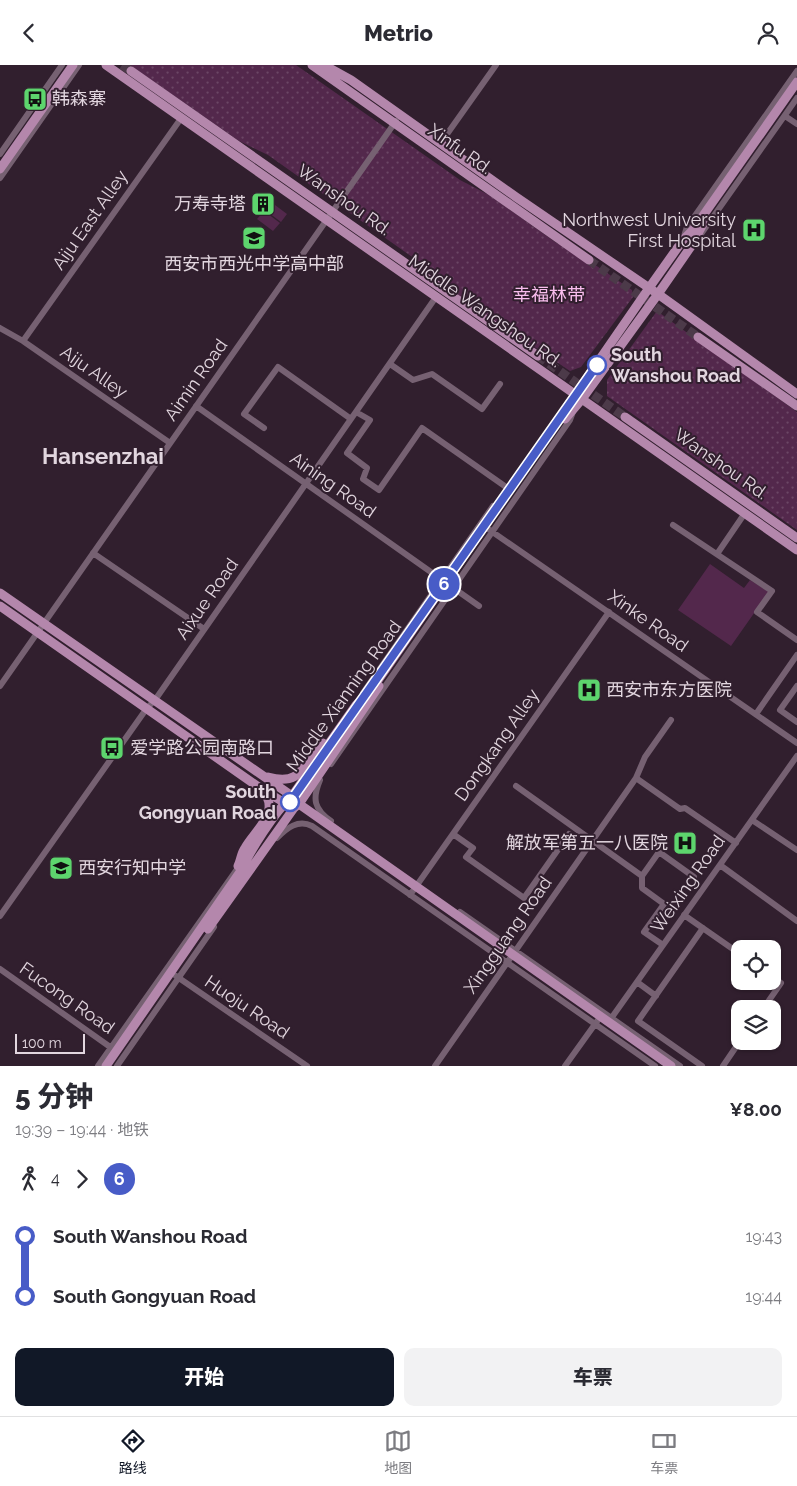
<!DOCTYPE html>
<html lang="zh">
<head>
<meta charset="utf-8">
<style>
  :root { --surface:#fff; --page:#f2f2f3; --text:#2b2b33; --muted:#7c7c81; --line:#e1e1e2; --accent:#111827 }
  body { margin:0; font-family:Raleway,"Noto Sans SC",sans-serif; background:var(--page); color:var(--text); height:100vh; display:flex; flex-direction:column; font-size:19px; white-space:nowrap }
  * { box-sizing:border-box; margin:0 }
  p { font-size:16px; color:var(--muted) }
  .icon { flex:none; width:28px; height:28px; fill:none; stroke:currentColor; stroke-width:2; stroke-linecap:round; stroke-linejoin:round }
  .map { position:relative; height:1001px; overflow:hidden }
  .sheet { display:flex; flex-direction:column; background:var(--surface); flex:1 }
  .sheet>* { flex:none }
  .badge { padding:0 10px; border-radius:16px; font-size:18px; line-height:32px }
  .buttons { position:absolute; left:731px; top:875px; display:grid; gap:10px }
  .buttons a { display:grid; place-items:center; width:50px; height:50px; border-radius:10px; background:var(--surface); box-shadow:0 1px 4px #0004; font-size:25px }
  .scale { position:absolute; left:15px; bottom:12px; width:70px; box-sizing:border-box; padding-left:5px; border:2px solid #e2d6df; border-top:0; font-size:14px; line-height:18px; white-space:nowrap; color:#e2d6df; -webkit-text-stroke:4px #311f2e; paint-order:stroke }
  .map>.badge { position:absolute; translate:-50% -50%; box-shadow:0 0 0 2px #fff }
  .legs { display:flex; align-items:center; gap:8px; height:55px; padding:0 15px; font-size:16px }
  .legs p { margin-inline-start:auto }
  .overview { display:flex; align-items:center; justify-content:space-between; height:85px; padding:0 15px }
  h1 { font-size:28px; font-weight:800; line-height:38px }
  .primary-button { display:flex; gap:10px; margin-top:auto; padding:10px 15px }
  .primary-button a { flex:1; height:58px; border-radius:10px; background:var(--accent); color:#fff; font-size:20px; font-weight:800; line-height:58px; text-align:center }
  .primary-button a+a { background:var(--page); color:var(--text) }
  ul { padding:0 15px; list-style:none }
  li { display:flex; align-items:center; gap:18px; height:60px; font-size:19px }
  li i { display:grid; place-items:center; width:8px; height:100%; margin:0 6px; background:currentColor }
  li i::after { content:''; width:12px; height:12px; margin:-6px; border:4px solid; border-radius:50%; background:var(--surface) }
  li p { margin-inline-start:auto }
  li:first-child i { background:linear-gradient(#0000 50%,currentColor 0) }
  li:last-child i { background:linear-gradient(currentColor 50%,#0000 0) }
  header { display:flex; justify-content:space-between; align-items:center; height:65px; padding:0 15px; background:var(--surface); font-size:22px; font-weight:800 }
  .dock { display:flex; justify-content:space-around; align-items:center; height:70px; border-top:1px solid var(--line); background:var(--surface); font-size:14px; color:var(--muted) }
  .dock a { display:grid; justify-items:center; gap:2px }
  .dock .selected { color:var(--accent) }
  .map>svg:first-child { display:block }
  .park { fill:url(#park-dots) }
  .garden { fill:#53284c }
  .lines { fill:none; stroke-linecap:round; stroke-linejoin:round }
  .major-tunnel { stroke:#4c3a49; stroke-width:9; stroke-dasharray:9 4.5; stroke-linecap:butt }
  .minor { stroke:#766172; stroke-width:6 }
  .major { stroke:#b487ac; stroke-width:9 }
  .line-1-casing { stroke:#fff; stroke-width:11 }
  .line-1 { stroke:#485cc7; stroke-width:8 }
  .stop-1-dot { fill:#fff; stroke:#485cc7; stroke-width:2.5 }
  .labels { text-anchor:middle; stroke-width:4; stroke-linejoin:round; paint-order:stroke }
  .poi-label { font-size:18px; fill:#e2d6df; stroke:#311f2e; text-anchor:start }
  .street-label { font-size:18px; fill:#e2d6df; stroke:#311f2e }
  .park-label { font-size:18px; fill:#f8bded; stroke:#311f2e }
  .stop-label { font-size:18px; font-weight:bold; fill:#e2d6df; stroke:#311f2e; text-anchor:start }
  .district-label { font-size:22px; font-weight:bold; fill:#e2d6df; stroke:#311f2e }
</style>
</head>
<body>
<header><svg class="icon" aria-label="back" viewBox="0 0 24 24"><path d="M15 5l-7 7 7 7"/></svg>Metrio<svg class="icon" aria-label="person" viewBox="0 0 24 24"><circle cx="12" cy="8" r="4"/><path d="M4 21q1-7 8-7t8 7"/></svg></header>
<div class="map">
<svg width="797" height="1001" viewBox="0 0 797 1001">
  <defs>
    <pattern id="park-dots" width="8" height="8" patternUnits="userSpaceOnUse" patternTransform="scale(1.25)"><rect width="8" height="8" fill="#53284c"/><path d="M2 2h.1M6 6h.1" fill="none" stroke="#6b4665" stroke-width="1.8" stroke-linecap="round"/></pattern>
  </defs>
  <rect width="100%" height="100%" fill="#311f2e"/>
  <path class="park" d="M130 0H296L460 115 489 130 558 179 563 178 632 225 633 232 581 302 570 306 459 231 432 206 268 90 239 76Z
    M657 246 797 347V465L607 331V315Z"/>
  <path class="garden" d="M271 137 287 149 281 157 265 145Z
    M264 146 280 158 273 166 257 154Z
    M710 499 744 523 750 515 769 527 731 581 678 545Z"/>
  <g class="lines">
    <path class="major-tunnel" d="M122 0 131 6
      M589 195 698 272
      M538 291 625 352"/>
    <path class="minor" d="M785 51 797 59
      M440 79 496 0
      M0 89 62 0
      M0 113 79 0
      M701 169 797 33
      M683 174 687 162 797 6
      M0 263 23 276 170 378
      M23 276 182 52
      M390 299 413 315 432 309 482 344 500 319
      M196 341 479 541
      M356 347 370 355 347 388 367 403 363 414 379 425 422 363 506 422
      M264 363 244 349 278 302 351 354
      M481 459 797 678
      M673 460 772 526 757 547 797 575
      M93 488 204 564
      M717 489 745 448
      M0 621 396 56
      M797 621 780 645 797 657
      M363 628 493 441
      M756 649 797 590
      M331 699 570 355 573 347
      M636 713 680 744 685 743 736 778
      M320 715C312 734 314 744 331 756
      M516 721 642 811V823L664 839 644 867 663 880
      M752 755 797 785
      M453 769 473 783 466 792 524 833 569 769
      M277 773C287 763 298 754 312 761L655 1001
      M720 800 797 856
      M642 811 659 787 694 812
      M410 830 609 547
      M460 847 680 1001
      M684 850 740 889
      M0 851 147 643 155 635 436 232
      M0 904 113 984
      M176 911 307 1001
      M637 917 656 931
      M763 944 781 918 772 912
      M610 955 797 691
      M98 1001 240 800
      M117 1001 214 862
      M435 1001 636 713 645 692 671 655
      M565 1001 598 955
      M702 1001 638 956 703 863
      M723 1001 740 976"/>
    <path class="major" d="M106 0 797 485
      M312 0 589 195
      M324 0 351 15 516 132 658 229 797 329
      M131 6 538 291
      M0 104 73 0
      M698 272 797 341
      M625 352 797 473
      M565 354 582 334 658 229 692 180 703 159
      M0 528 292 731 299 739 671 1001
      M0 541 260 723 288 740
      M268 712C304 722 302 697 323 678
      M238 801C241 795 241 788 245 783 255 765 282 746 262 725
      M208 864 294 743 299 739 379 621
      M106 1001 240 807C252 783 273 749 292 731L356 640 374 621 649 223 683 175 693 165 797 17"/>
  </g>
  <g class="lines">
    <g class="line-1-casing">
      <path id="line-1" d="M290 737 597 300"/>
    </g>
    <use href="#line-1" class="line-1"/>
  </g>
  <defs>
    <g id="bus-square" transform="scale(1.25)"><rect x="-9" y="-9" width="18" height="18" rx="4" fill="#5dd56d" stroke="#311f2e"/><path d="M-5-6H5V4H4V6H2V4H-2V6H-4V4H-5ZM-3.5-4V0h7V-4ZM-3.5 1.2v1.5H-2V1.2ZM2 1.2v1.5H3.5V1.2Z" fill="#111"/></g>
    <g id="building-square" transform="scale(1.25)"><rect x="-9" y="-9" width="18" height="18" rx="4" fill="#5dd56d" stroke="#311f2e"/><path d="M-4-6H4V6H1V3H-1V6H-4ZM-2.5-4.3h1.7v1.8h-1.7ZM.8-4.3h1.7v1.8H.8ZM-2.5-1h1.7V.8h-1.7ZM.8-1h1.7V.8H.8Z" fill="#111"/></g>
    <g id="hospital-square" transform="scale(1.25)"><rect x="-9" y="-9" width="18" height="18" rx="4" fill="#5dd56d" stroke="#311f2e"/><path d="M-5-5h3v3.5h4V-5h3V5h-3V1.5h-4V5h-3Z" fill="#111"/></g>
    <g id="school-square" transform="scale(1.25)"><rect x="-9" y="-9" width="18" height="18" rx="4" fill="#5dd56d" stroke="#311f2e"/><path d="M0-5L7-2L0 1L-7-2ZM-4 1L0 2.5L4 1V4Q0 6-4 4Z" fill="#111"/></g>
  </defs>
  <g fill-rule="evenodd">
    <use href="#bus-square" x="35" y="34"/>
    <use href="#building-square" x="263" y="139"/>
    <use href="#hospital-square" x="754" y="165"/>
    <use href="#school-square" x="254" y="173"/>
    <use href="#hospital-square" x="589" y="625"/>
    <use href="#bus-square" x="112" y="683"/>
    <use href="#hospital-square" x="685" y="778"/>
    <use href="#school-square" x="61" y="803"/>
  </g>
  <g class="stop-1-dot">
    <circle cx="597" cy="300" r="9"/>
    <circle cx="290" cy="737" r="9"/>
  </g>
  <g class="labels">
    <g class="poi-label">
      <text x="52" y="40">韩森寨</text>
      <text x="246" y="145" text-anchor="end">万寿寺塔</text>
      <text x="736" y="161" text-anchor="end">Northwest University<tspan x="736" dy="21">First Hospital</tspan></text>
      <text x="254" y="205" text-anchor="middle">西安市西光中学高中部</text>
      <text x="606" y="631">西安市东方医院</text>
      <text x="130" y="689">爱学路公园南路口</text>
      <text x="668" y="784" text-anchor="end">解放军第五一八医院</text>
      <text x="78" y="809">西安行知中学</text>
    </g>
    <g class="street-label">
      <text transform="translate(460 84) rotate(35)" y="6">Xinfu Rd.</text>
      <text transform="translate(344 135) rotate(35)" y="6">Wanshou Rd.</text>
      <text transform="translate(90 155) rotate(-55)" y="6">Aiju East Alley</text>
      <text transform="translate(485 246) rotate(35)" y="6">Middle Wangshou Rd.</text>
      <text transform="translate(94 307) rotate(35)" y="6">Aiju Alley</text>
      <text transform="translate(196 315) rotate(-55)" y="6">Aimin Road</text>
      <text transform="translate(721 399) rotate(35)" y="6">Wanshou Rd.</text>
      <text transform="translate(333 420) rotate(35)" y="6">Aining Road</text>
      <text transform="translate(207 534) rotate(-55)" y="6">Aixue Road</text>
      <text transform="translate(648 556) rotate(35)" y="6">Xinke Road</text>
      <text transform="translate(344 631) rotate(-54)" y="6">Middle Xianning Road</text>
      <text transform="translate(497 680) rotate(-55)" y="6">Dongkang Alley</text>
      <text transform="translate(688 819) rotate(-55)" y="6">Weixing Road</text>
      <text transform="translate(508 870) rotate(-55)" y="6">Xingguang Road</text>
      <text transform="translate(67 933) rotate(35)" y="6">Fucong Road</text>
      <text transform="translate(247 942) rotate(34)" y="6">Huoju Road</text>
    </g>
    <g class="park-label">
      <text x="549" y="236">幸福林带</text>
    </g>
    <g class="stop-label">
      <text x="611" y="296">South<tspan x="611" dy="21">Wanshou Road</tspan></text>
      <text x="276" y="733" text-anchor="end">South<tspan x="276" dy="21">Gongyuan Road</tspan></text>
    </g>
    <g class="district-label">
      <text x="103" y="399">Hansenzhai</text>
    </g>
  </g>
</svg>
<div class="buttons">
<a><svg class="icon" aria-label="locate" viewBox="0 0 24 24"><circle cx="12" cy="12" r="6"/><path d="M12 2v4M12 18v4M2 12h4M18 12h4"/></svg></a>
<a><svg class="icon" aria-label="layers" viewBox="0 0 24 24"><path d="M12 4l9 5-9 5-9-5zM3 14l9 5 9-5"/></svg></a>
</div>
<div class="scale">100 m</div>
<b class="badge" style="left:444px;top:519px;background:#485cc7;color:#fff">6</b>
</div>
<section class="sheet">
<div class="overview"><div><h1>5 分钟</h1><p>19:39 – 19:44 · 地铁</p></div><b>¥8.00</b></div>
<div class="legs"><svg class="icon" aria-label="walk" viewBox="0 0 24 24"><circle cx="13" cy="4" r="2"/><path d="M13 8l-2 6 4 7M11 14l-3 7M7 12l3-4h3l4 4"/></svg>4<svg class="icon" aria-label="forward" viewBox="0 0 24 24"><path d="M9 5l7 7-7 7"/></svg><b class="badge" style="background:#485cc7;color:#fff">6</b></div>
<ul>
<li><i style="color:#485cc7"></i><b>South Wanshou Road</b><p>19:43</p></li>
<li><i style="color:#485cc7"></i><b>South Gongyuan Road</b><p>19:44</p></li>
</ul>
<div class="primary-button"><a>开始</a><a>车票</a></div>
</section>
<nav class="dock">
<a class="selected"><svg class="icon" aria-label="directions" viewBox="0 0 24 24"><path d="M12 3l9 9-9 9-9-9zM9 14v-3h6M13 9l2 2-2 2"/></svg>路线</a>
<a><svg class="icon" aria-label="map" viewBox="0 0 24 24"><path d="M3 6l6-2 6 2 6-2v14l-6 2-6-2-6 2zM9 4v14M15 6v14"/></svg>地图</a>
<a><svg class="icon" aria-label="tickets" viewBox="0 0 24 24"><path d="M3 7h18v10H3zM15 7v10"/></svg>车票</a>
</nav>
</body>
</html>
